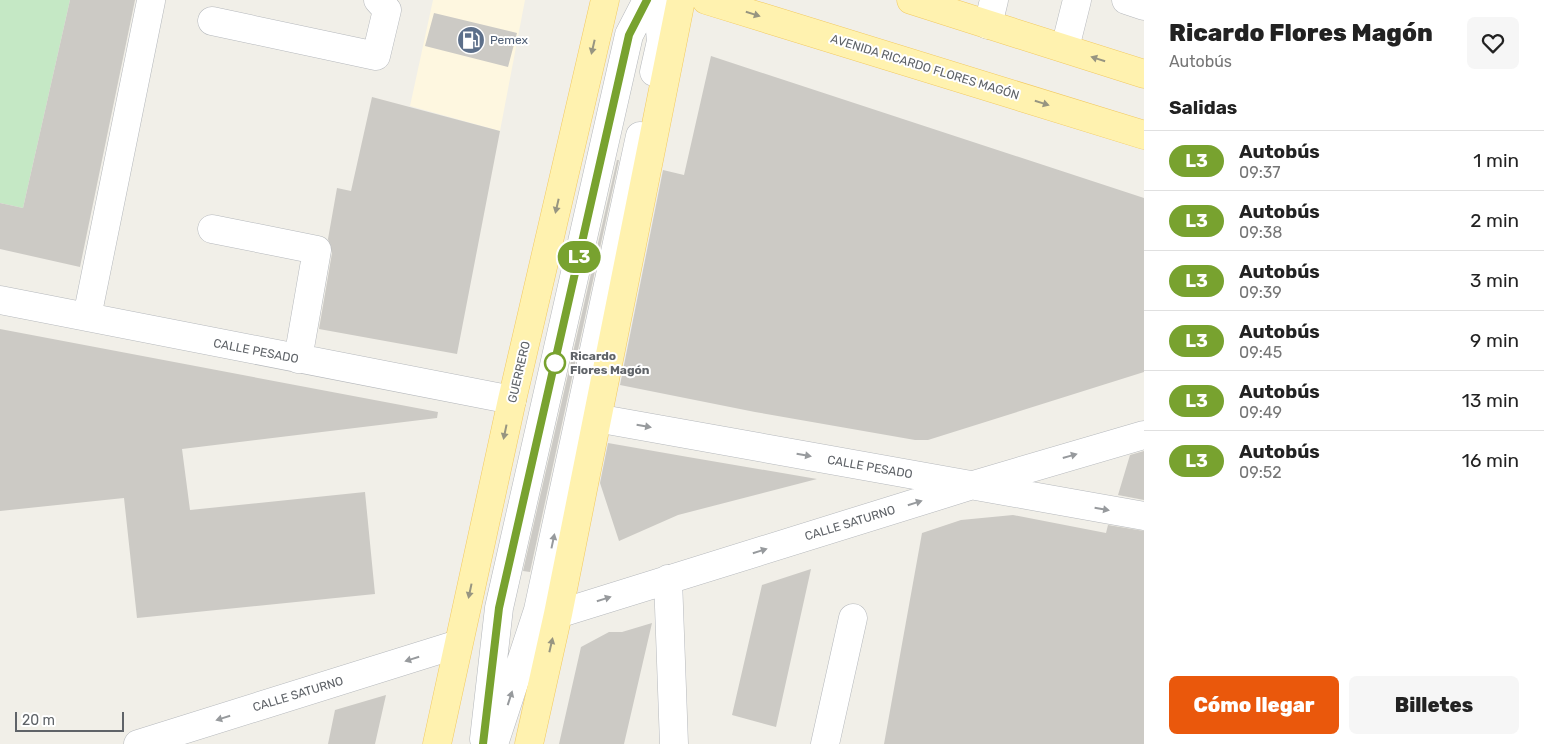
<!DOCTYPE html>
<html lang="es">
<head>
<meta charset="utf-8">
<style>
  :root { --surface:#fff; --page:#f6f6f6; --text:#222; --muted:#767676; --line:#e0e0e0; --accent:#ea580c }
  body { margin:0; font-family:Rubik,sans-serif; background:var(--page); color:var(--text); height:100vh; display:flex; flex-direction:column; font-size:19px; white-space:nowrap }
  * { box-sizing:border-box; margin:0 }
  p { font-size:16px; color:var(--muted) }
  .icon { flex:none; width:28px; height:28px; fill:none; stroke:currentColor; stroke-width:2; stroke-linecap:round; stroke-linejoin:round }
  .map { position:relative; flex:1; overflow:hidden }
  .side { display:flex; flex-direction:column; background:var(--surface); width:400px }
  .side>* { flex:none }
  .badge { padding:0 10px; border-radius:16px; font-size:18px; line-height:32px }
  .scale { position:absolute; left:15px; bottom:12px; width:109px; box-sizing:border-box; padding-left:5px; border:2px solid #5f6368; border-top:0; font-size:14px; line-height:18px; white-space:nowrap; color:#5f6368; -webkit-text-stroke:4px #fff; paint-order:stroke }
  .map>.badge { position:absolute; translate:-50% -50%; box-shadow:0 0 0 2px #fff }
  h2 { padding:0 25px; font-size:19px; line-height:45px }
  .round { display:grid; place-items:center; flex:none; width:52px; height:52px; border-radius:8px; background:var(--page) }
  .headline { display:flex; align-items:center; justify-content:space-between; height:85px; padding:0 25px }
  h1 { font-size:24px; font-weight:800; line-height:38px }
  .action { display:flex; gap:10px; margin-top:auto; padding:10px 25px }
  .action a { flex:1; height:58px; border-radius:8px; background:var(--accent); color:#fff; font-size:20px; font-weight:800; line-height:58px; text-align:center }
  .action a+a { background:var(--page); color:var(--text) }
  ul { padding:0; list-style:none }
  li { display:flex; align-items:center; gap:15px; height:60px; padding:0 25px; border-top:1px solid var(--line) }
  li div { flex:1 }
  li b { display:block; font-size:19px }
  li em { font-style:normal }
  li .badge { min-width:55px; font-weight:700; text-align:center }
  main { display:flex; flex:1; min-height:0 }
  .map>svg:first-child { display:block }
  .commercial { fill:#fef7e0 }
  .green { fill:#c5e8c5 }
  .building { fill:#cccac5 }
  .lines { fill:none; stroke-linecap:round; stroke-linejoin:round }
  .minor-casing { stroke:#b5b8bc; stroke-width:29 }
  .major-casing { stroke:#f2c960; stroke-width:29 }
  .minor { stroke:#fff; stroke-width:28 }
  .major { stroke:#fff2af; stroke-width:28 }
  .oneway { fill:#979581 }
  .oneway2 { fill:#979a9d }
  .line-casing { stroke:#fff; stroke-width:11 }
  .line { stroke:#78a22f; stroke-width:8 }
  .stop-dot { fill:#fff; stroke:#78a22f; stroke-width:2.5 }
  .labels { text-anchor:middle; stroke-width:4; stroke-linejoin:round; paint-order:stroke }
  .service-label { font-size:12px; fill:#4e5e75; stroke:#fff; text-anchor:start }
  .street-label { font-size:12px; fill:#5f6368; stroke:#fff }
  .stop-label { font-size:12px; font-weight:bold; fill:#5f6368; stroke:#fff; text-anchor:start }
</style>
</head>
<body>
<main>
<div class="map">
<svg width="1144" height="744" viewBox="0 0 1144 744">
  <rect width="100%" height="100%" fill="#f1efe8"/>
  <path class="commercial" d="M433 0H525L500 131 410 106Z"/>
  <path class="green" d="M0 0H70L23 208 0 203Z"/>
  <path class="building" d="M70 0H135L80 267 0 249V203L23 208Z
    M434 13 517 33 508 67 425 46Z
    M711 56 1144 198V372L928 440H915L755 412 620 385 663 170 684 175Z
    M372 97 500 131 457 354 319 329 332 253 328 239 337 188 351 191Z
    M617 160H619L530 572 523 571Z
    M0 329 438 412 437 418 182 449 190 510 365 492 375 594 137 618 124 498 0 511Z
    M608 443 688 457 817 479 678 515 619 541 600 483Z
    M1144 451V500L1118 495 1130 455Z
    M1013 515 1106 533 1108 525 1144 531V744H884L922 533 961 520Z
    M811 569 776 727 732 715 762 585Z
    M652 623 624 744H559L581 647 609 632H622Z
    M386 695 375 744H328L335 710Z"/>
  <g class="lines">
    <g class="minor-casing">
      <path id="minor" d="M1126 0 1144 6
        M212 21 376 56 387 10 378 0
        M988 25 994 0
        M1065 48 1077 0
        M654 72 661 41 657 0
        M212 229 317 250 298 359
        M0 300 512 400
        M87 317 151 1
        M596 418 1144 516
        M668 579 674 744
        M558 614 973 485 1144 435
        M484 739 499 608 629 35 647 0
        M138 744 458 644
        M494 744 538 610 640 136
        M825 744 853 618"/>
    </g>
    <g class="major-casing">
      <path id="major" d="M706 0 1144 135
        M911 0 1144 74
        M437 744 512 400 605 0
        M529 744 558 614 681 0"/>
    </g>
    <use href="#minor" class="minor"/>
    <use href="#major" class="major"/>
  </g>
  <defs><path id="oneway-solid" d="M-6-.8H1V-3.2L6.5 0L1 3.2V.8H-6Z" transform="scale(1.25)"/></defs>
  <g class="oneway">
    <use href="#oneway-solid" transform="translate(753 14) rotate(17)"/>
    <use href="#oneway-solid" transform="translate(593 47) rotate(103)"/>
    <use href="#oneway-solid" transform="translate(1098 59) rotate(-162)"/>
    <use href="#oneway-solid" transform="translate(1042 103) rotate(17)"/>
    <use href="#oneway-solid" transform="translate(557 206) rotate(103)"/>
    <use href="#oneway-solid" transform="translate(505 432) rotate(102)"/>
    <use href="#oneway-solid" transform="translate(470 591) rotate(102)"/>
    <use href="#oneway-solid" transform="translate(551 645) rotate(-77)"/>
  </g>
  <g class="oneway2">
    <use href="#oneway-solid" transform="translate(644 426) rotate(10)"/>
    <use href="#oneway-solid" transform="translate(804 455) rotate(10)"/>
    <use href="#oneway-solid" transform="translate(1070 456) rotate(-16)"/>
    <use href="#oneway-solid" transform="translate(915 503) rotate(-17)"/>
    <use href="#oneway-solid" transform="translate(1102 509) rotate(10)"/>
    <use href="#oneway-solid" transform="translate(553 541) rotate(-78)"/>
    <use href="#oneway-solid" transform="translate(760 551) rotate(-17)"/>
    <use href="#oneway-solid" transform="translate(604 599) rotate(-17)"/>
    <use href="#oneway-solid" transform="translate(412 659) rotate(163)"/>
    <use href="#oneway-solid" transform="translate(510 698) rotate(-72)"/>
    <use href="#oneway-solid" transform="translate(223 718) rotate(163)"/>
  </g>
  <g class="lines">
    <g class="line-casing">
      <path id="line" d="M483 744 499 608 629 35 647 0"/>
    </g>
    <use href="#line" class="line"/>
  </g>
  <defs>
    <g id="fuel-disc" transform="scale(1.4375)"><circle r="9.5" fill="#5c6f8a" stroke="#fff"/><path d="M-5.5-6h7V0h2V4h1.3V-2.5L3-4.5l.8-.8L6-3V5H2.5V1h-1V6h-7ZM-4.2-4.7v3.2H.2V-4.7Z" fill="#fff"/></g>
  </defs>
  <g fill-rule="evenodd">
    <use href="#fuel-disc" x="471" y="40"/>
  </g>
  <circle class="stop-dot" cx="555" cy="363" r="10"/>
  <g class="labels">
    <g class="service-label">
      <text x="490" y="44">Pemex</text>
    </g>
    <g class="street-label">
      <text transform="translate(925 67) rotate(17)" y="4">AVENIDA RICARDO FLORES MAGÓN</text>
      <text transform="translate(256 351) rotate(11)" y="4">CALLE PESADO</text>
      <text transform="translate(519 372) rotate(-77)" y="4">GUERRERO</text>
      <text transform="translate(870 467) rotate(10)" y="4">CALLE PESADO</text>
      <text transform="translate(850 523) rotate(-17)" y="4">CALLE SATURNO</text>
      <text transform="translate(298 694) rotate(-17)" y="4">CALLE SATURNO</text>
    </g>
    <g class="stop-label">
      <text x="570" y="360">Ricardo<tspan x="570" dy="14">Flores Magón</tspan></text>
    </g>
  </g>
</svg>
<div class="scale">20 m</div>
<b class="badge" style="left:579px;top:257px;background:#78a22f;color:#fff">L3</b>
</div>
<section class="side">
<div class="headline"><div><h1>Ricardo Flores Magón</h1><p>Autobús</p></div><a class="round"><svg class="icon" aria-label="heart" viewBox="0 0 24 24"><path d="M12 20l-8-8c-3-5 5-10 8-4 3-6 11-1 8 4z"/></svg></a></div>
<h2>Salidas</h2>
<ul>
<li><span class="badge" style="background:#78a22f;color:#fff">L3</span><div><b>Autobús</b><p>09:37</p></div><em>1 min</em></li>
<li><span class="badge" style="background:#78a22f;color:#fff">L3</span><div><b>Autobús</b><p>09:38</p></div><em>2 min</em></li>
<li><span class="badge" style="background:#78a22f;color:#fff">L3</span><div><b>Autobús</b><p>09:39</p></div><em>3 min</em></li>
<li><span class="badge" style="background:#78a22f;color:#fff">L3</span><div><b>Autobús</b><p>09:45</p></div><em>9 min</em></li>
<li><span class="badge" style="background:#78a22f;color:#fff">L3</span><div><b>Autobús</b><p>09:49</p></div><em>13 min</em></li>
<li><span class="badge" style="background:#78a22f;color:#fff">L3</span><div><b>Autobús</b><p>09:52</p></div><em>16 min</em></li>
</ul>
<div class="action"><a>Cómo llegar</a><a>Billetes</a></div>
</section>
</main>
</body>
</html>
